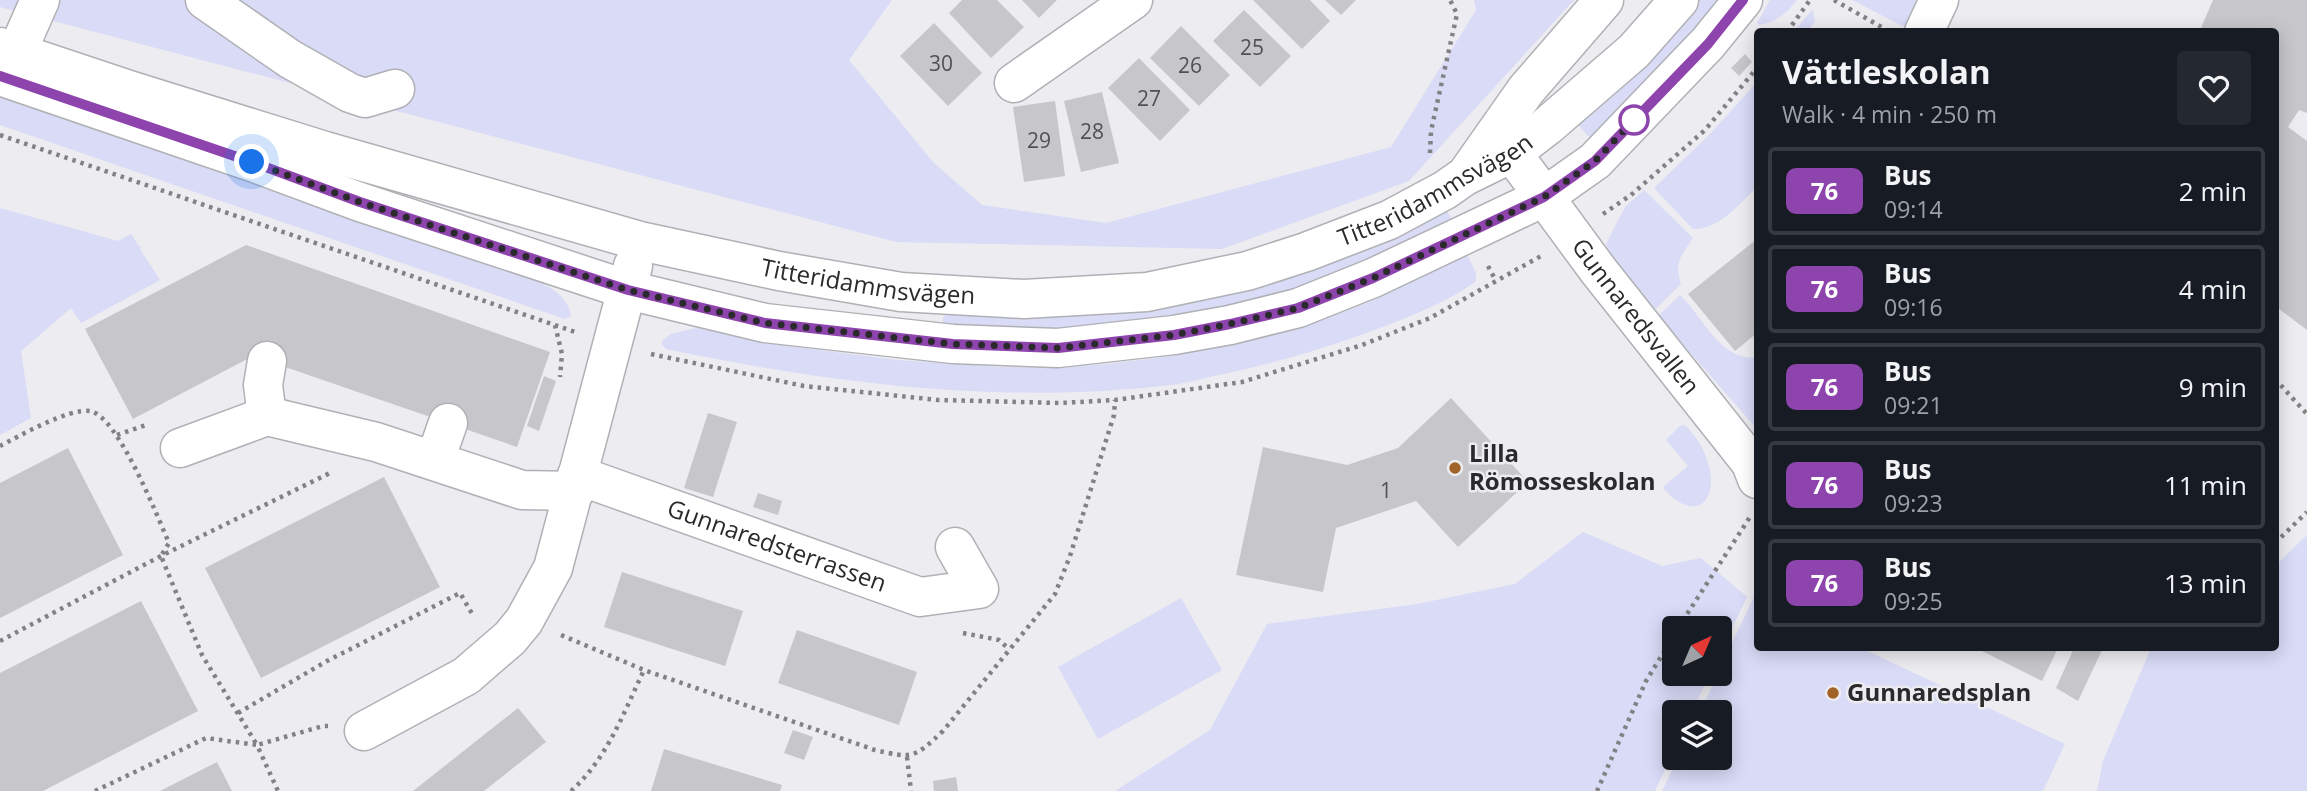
<!DOCTYPE html>
<html lang="en">
<head>
<meta charset="utf-8">
<style>
  :root { --surface:#171b24; --page:#242831; --text:#f1f3f6; --muted:#9ea1a6; --line:#363941 }
  body { margin:0; font-family:"Open Sans",sans-serif; background:var(--page); color:var(--text); height:100vh; display:flex; flex-direction:column; font-size:26px; white-space:nowrap }
  * { box-sizing:border-box; margin:0 }
  p { font-size:23px; color:var(--muted) }
  .icon { flex:none; width:38px; height:38px; fill:none; stroke:currentColor; stroke-width:2; stroke-linecap:round; stroke-linejoin:round }
  .map { position:relative; flex:1; overflow:hidden }
  .sheet { position:absolute; left:1754px; top:28px; width:525px; height:623px; display:flex; flex-direction:column; background:var(--surface); border-radius:7px; box-shadow:0 4px 18px #0003 }
  .sheet>* { flex:none }
  .badge { padding:0 14px; border-radius:10px; font-size:24px; line-height:46px }
  .needle { width:46px; rotate:44deg }
  .buttons { position:absolute; left:1662px; top:616px; display:grid; gap:14px }
  .buttons a { display:grid; place-items:center; width:70px; height:70px; border-radius:7px; background:var(--surface); box-shadow:0 4px 18px #0003; font-size:35px }
  .you { position:absolute; width:35px; height:35px; margin:-18px; border:5px solid #fff; border-radius:50%; background:#1a73e8; box-shadow:0 0 0 10px #1a73e833 }
  .map>.badge { position:absolute; translate:-50% -50%; box-shadow:0 0 0 4px #fff }
  .round { display:grid; place-items:center; flex:none; width:74px; height:74px; border-radius:7px; background:var(--page) }
  .summary { display:flex; align-items:center; justify-content:space-between; height:119px; padding:0 28px }
  h1 { font-size:33px; font-weight:700; line-height:52px }
  ul { padding:0; list-style:none }
  li { display:flex; align-items:center; gap:21px; height:88px; margin:0 14px 10px; padding:0 14px; border:4px solid var(--line); border-radius:7px }
  li div { flex:1 }
  li b { display:block; font-size:26px }
  li em { font-style:normal }
  li .badge { min-width:77px; font-weight:700; text-align:center }
  .map>svg:first-child { display:block }
  .green { fill:#d9dbf7 }
  .building { fill:#c7c7cb }
  .lines { fill:none; stroke-linecap:round; stroke-linejoin:round }
  .minor-casing { stroke:#b0b1b5; stroke-width:41 }
  .path { stroke:#828285; stroke-width:4.5; stroke-dasharray:3.5 5; stroke-linecap:butt }
  .minor { stroke:#fff; stroke-width:38 }
  .line-casing { stroke:#fff; stroke-width:16 }
  .line { stroke:#8e44ad; stroke-width:10 }
  .walk { stroke:#2a2a2c; stroke-width:7; stroke-dasharray:0 12.6 }
  .stop-dot { fill:#fff; stroke:#8e44ad; stroke-width:3.5 }
  .poi-dot { fill:#a16328; stroke:#ececf1; stroke-width:2.5 }
  .labels { text-anchor:middle; stroke-width:5; stroke-linejoin:round; paint-order:stroke }
  .number-label { font-size:21px; fill:#515154 }
  .street-label { font-size:24px; fill:#2a2a2c; stroke:#ececf1 }
  .poi-label { font-size:24px; font-weight:bold; fill:#2a2a2c; stroke:#ececf1; text-anchor:start }
</style>
</head>
<body>
<div class="map">
<svg width="2307" height="791" viewBox="0 0 2307 791">
  <rect width="100%" height="100%" fill="#ececf1"/>
  <path class="green" d="M0 0H892L849 60 934 163 982 205 1106 223 1391 147 1476 10 1474 0H1574L1409 181 1222 249 896 242 0 7Z
    M1693 0H1722L1592 140 1572 118Z
    M1770 0H1797C1787 13 1775 23 1759 25L1757 23Z
    M1852 0H1915L1919 5 1912 31Z
    M1813 9 1815 21 1808 31H1794Z
    M1757 82V187C1739 204 1720 229 1693 229L1654 188 1710 134Z
    M0 94 526 276C545 284 568 294 571 316L565 319 0 125Z
    M1644 190 1693 238C1681 256 1674 262 1681 284L1656 309C1635 293 1615 268 1606 244L1625 207Z
    M0 208 118 241 131 234 139 246 142 247 140 249 160 280 81 323 71 308 21 351 31 418 0 435Z
    M1446 209 1453 222 1293 294 1106 332 943 328V318L946 314 1074 312Z
    M1466 252 1476 273V281C1452 301 1392 324 1361 335 1316 351 1270 364 1224 374 1206 377 1189 383 1172 385 1000 405 834 384 666 349L662 345V341L671 334 696 328 796 347 897 360 1001 367 1058 368 1107 364 1157 358 1243 341 1331 317 1372 301Z
    M1680 295C1704 318 1719 360 1757 358V429L1658 316Z
    M1684 425C1701 438 1718 474 1708 496 1698 517 1672 501 1663 487L1688 466 1666 440 1680 426Z
    M1583 532 1662 566 1701 558 1747 597 1720 653V628H1675V674H1710L1692 712H1675V749L1655 791H1115L1210 730 1267 624 1417 604 1515 584Z
    M2307 535V791H2097L2103 761 2151 648H2275V566Z
    M1754 597 1757 599V648H1861L2065 744 2043 791H1662L1678 758H1720V712H1700L1718 674H1720V668Z
    M1181 598 1222 670 1098 739 1058 667Z"/>
  <path class="building" d="M962 0H997L1024 27 991 58 949 13Z
    M1022 0H1057L1039 18Z
    M1253 0H1310L1330 21 1302 49Z
    M1325 0H1356L1341 15Z
    M2213 0H2307V113L2299 110 2288 127 2307 141V330L2275 306V32H2208L2201 28Z
    M1244 10 1291 56 1260 87 1213 41Z
    M934 23 982 73 948 106 900 56Z
    M1181 26 1230 75 1199 106 1150 58Z
    M1745 54 1752 62 1739 76 1731 68Z
    M1139 58 1190 110 1160 141 1108 88Z
    M1102 92 1119 163 1081 172 1064 101Z
    M1055 101 1065 176 1024 182 1013 107Z
    M1757 239V333L1735 351 1688 294Z
    M246 245 550 352 517 447 253 356 133 419 85 329Z
    M544 376 556 381 539 431 527 426Z
    M1451 398 1528 482 1458 547 1416 501 1336 528 1323 592 1236 575 1263 447 1347 465 1398 448Z
    M708 413 737 422 713 497 684 488Z
    M68 448 123 555 0 618V483Z
    M384 477 440 587 261 678 205 568Z
    M758 493 782 501 778 515 753 507Z
    M622 572 743 611 725 666 604 627Z
    M141 601 198 711 43 791H0V673Z
    M797 630 917 672 899 725 778 683Z
    M1976 648H2058L2042 681Z
    M2074 648H2103L2078 701 2056 688Z
    M518 708 546 742 484 791H413Z
    M793 730 813 737 804 760 784 753Z
    M664 749 782 785 780 791H651Z
    M217 762 232 791H160Z
    M956 777 958 791H934L933 781Z"/>
  <g class="lines">
    <g class="minor-casing">
      <g id="minor">
        <path d="M205 0 290 59 350 93 365 98 395 89"/>
        <path d="M1924 32 1939 0"/>
        <path id="s1" d="M0 47 129 90 325 151 640 241 779 271 901 292 1024 299 1147 292 1247 271 1306 252 1389 220 1445 190 1465 176 1512 153 1546 127 1634 51 1679 0"/>
        <path d="M0 76 252 162 360 202 628 290 765 323 953 344 1058 348 1174 335 1230 325 1298 308 1373 278 1544 197 1595 161 1708 43 1743 0"/>
        <path d="M10 77 17 52 40 0"/>
        <path d="M1014 83 1133 0"/>
        <path id="s2" d="M1512 153 1598 270 1751 463 1757 479"/>
        <path d="M1469 171 1526 90 1604 0"/>
        <path d="M267 361 263 385 267 416"/>
        <path d="M180 448 267 416 376 442 522 490 575 491"/>
        <path d="M435 460 448 423"/>
        <path id="s3" d="M577 475 920 597 979 589 955 547"/>
        <path d="M364 731 466 676 510 638 524 621 553 568 633 266"/>
      </g>
    </g>
    <path class="path" d="M1834 0 1885 29
      M1787 32 1810 0
      M0 135 575 332
      M1430 153 1431 131 1457 14 1450 0
      M1603 214 1631 195 1705 130 1757 68
      M1488 266 1496 281
      M555 325 562 354 560 377
      M651 354 804 386 938 400 1060 403 1115 400 1242 382 1362 345 1430 318 1541 256
      M2275 379 2307 414
      M117 435 149 424
      M0 446C19 436 69 408 90 411 118 416 157 516 169 543L161 556 202 655 257 745 323 726H328
      M2275 543 2307 512
      M1678 628 1750 517
      M963 633 999 640 1009 649
      M561 635 644 670 875 750C914 759 914 758 943 731L1055 594 1070 556 1114 415 1115 400
      M0 641 161 556 330 473
      M238 713 327 661 460 593 474 617
      M907 757 911 791
      M95 791 206 738 257 745 278 791
      M571 791C607 759 624 712 644 670
      M1597 791 1646 681 1675 634"/>
    <use href="#minor" class="minor"/>
  </g>
  <g class="lines">
    <g class="line-casing">
      <path id="line" d="M0 76 252 162 360 202 628 290 765 323 953 344 1058 348 1174 335 1230 324 1298 308 1373 278 1544 197 1595 161 1708 44 1743 0"/>
    </g>
    <use href="#line" class="line"/>
    <path class="walk" d="M252 162 360 202 628 290 765 323 953 344 1058 348 1174 335 1230 324 1298 308 1373 278 1544 197 1595 161 1634 120"/>
  </g>
  <circle class="stop-dot" cx="1634" cy="120" r="14"/>
  <g class="poi-dot">
    <circle cx="1455" cy="468" r="7"/>
    <circle cx="1833" cy="693" r="7"/>
  </g>
  <g class="labels">
    <g class="number-label">
      <text x="1252" y="55">25</text>
      <text x="941" y="71">30</text>
      <text x="1190" y="73">26</text>
      <text x="1149" y="106">27</text>
      <text x="1092" y="139">28</text>
      <text x="1039" y="148">29</text>
      <text x="1386" y="498">1</text>
    </g>
    <g class="street-label">
      <text dy="8" stroke="none"><textPath href="#s1" startOffset="1489">Titteridammsvägen</textPath></text>
      <text dy="8" stroke="none"><textPath href="#s1" startOffset="901">Titteridammsvägen</textPath></text>
      <text dy="8" stroke="none"><textPath href="#s2" startOffset="205">Gunnaredsvallen</textPath></text>
      <text dy="8" stroke="none"><textPath href="#s3" startOffset="212">Gunnaredsterrassen</textPath></text>
    </g>
    <g class="poi-label">
      <text x="1469" y="462">Lilla<tspan x="1469" dy="28">Römosseskolan</tspan></text>
      <text x="1847" y="701">Gunnaredsplan</text>
    </g>
  </g>
</svg>
<div class="buttons">
<a><svg class="needle" viewBox="-14 -14 28 28"><path d="M0-13l5 13h-10z" fill="#e53935"/><path d="M0 13l5-13h-10z" fill="#9ea1a6"/></svg></a>
<a><svg class="icon" aria-label="layers" viewBox="0 0 24 24"><path d="M12 4l9 5-9 5-9-5zM3 14l9 5 9-5"/></svg></a>
</div>
<div class="you" style="left:252px;top:162px"></div>
<section class="sheet">
<div class="summary"><div><h1>Vättleskolan</h1><p>Walk · 4 min · 250 m</p></div><a class="round"><svg class="icon" aria-label="heart" viewBox="0 0 24 24"><path d="M12 20l-8-8c-3-5 5-10 8-4 3-6 11-1 8 4z"/></svg></a></div>
<ul>
<li><span class="badge" style="background:#8e44ad;color:#fff">76</span><div><b>Bus</b><p>09:14</p></div><em>2 min</em></li>
<li><span class="badge" style="background:#8e44ad;color:#fff">76</span><div><b>Bus</b><p>09:16</p></div><em>4 min</em></li>
<li><span class="badge" style="background:#8e44ad;color:#fff">76</span><div><b>Bus</b><p>09:21</p></div><em>9 min</em></li>
<li><span class="badge" style="background:#8e44ad;color:#fff">76</span><div><b>Bus</b><p>09:23</p></div><em>11 min</em></li>
<li><span class="badge" style="background:#8e44ad;color:#fff">76</span><div><b>Bus</b><p>09:25</p></div><em>13 min</em></li>
</ul>
</section>
</div>
</body>
</html>
